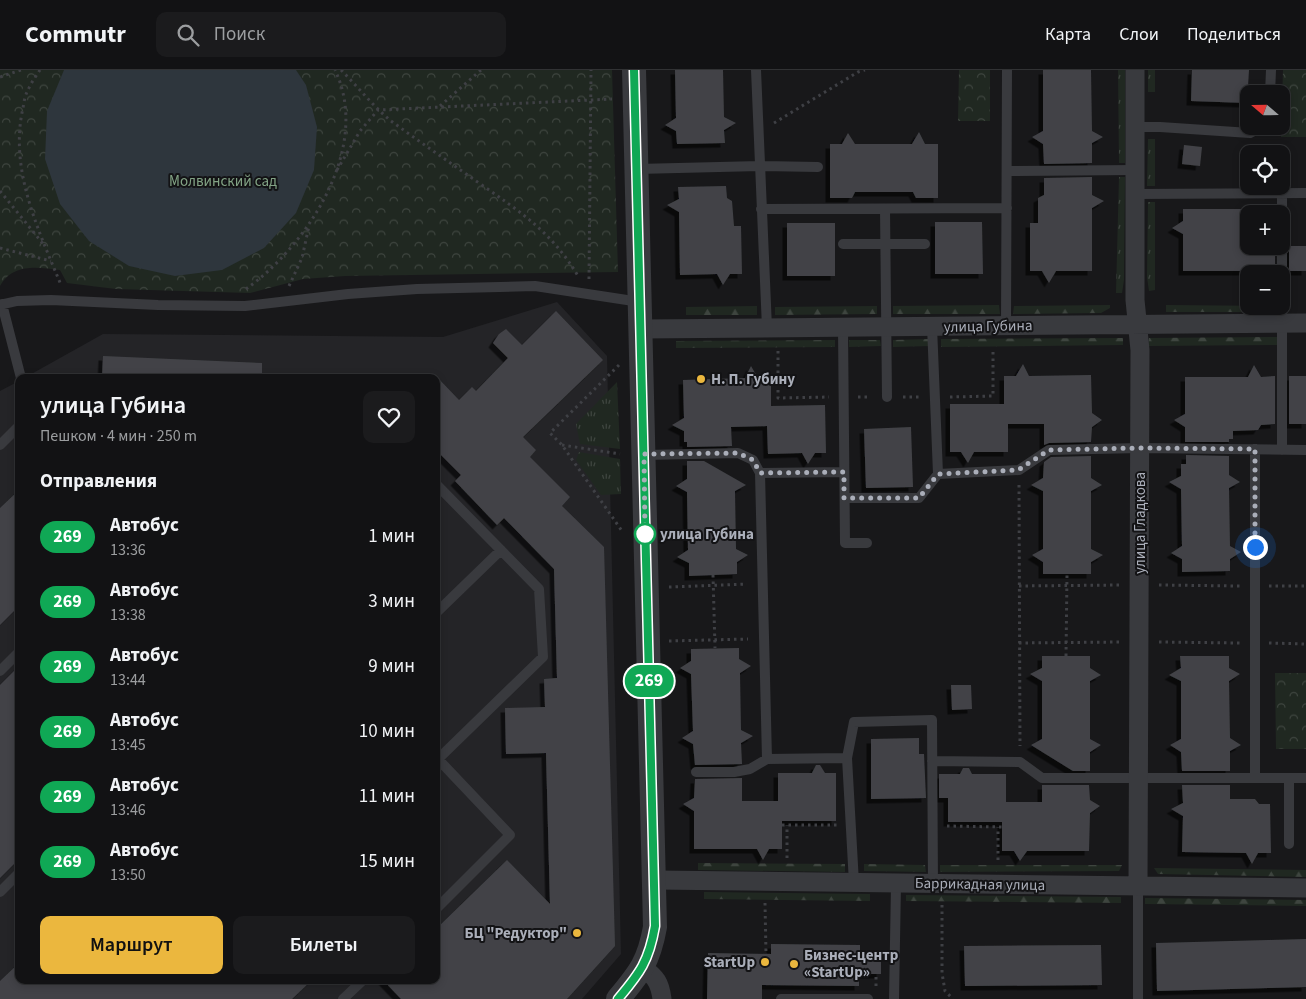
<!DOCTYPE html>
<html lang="ru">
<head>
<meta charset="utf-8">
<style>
  :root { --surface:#121214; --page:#1b1b1d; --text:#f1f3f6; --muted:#9c9ea0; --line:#313234; --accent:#ebb73e }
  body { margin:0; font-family:"Source Sans 3",sans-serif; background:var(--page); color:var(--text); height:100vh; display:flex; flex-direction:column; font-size:19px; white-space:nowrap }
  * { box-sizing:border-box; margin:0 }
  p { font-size:16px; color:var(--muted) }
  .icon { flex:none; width:28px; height:28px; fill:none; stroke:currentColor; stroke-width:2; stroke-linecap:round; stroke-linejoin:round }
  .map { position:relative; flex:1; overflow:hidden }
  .drawer { position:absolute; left:15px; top:304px; width:425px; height:610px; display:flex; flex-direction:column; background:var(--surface); border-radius:10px; box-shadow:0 2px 8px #0003,0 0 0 1px var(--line) }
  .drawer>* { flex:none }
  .badge { padding:0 10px; border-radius:16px; font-size:18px; line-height:32px }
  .needle { width:32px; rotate:290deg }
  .tools { position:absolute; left:1240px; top:15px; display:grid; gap:10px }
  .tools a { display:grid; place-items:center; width:50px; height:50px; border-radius:10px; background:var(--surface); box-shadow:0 2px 8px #0003,0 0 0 1px var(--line); font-size:25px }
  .you { position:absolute; width:25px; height:25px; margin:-12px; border:4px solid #fff; border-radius:50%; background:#1a73e8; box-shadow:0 0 0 8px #1a73e833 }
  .map>.badge { position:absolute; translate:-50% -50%; box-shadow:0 0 0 2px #fff }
  h2 { padding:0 25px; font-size:19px; line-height:45px }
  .round { display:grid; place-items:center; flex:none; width:52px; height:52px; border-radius:10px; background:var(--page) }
  .overview { display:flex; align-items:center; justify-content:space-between; height:85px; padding:0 25px }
  h1 { font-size:24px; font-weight:600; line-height:38px }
  .primary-button { display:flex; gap:10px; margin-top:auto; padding:10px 25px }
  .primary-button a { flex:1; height:58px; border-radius:10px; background:var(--accent); color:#111; font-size:20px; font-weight:600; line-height:58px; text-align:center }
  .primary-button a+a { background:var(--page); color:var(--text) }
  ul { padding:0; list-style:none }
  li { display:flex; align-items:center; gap:15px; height:65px; padding:0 25px }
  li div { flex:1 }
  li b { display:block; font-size:19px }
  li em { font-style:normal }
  li .badge { min-width:55px; font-weight:700; text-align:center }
  header { display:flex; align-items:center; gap:30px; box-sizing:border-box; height:70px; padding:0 25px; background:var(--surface); border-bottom:1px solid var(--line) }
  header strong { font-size:24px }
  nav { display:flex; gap:28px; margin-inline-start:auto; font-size:18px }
  .search { width:350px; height:45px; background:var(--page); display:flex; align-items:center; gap:12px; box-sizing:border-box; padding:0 18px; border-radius:10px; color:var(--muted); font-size:19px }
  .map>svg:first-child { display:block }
  .built { fill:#242427 }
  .grass { fill:url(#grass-tufts) }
  .forest { fill:url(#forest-firs) }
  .park { fill:url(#park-crowns) }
  .water { fill:#2e363d }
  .building { fill:#424347; filter:url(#shadow) }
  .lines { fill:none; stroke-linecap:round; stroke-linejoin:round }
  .path { stroke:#3f4045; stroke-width:3; stroke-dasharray:2.5 4; stroke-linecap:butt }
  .service { stroke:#393a3e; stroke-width:10 }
  .minor { stroke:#393a3e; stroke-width:19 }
  .tertiary { stroke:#393a3e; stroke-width:24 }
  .line-casing { stroke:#fff; stroke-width:11 }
  .line { stroke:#10a855; stroke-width:8 }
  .walk { stroke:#aaaeb9; stroke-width:5; stroke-dasharray:0 9 }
  .poi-dot { fill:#ebb73e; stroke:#131315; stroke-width:2 }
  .stop-dot { fill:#fff; stroke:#10a855; stroke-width:2.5 }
  .labels { text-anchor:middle; stroke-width:4; stroke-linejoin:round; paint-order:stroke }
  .park-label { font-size:15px; fill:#82a385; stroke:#131315 }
  .street-label { font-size:15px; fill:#aaaeb9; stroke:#131315 }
  .poi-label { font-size:15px; font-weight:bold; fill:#aaaeb9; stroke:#131315; text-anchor:start }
  .stop-label { font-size:15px; font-weight:bold; fill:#aaaeb9; stroke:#131315; text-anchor:start }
</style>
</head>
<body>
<header>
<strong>Commutr</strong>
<div class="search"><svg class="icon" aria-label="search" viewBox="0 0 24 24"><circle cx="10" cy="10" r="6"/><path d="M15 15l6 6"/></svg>Поиск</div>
<nav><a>Карта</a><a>Слои</a><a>Поделиться</a></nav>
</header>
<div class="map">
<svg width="1306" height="929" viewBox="0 0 1306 929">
  <defs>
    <pattern id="grass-tufts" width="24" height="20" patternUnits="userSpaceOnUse" patternTransform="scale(1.25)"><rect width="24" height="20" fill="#202821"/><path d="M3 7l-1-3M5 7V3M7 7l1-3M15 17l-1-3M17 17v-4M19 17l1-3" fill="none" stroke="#3e453f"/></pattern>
    <pattern id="forest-firs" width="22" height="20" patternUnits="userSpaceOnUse" patternTransform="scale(1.25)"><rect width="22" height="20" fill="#202821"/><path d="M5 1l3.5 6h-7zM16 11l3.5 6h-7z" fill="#3e453f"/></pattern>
    <pattern id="park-crowns" width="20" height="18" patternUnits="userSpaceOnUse" patternTransform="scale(1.25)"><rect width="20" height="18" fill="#202821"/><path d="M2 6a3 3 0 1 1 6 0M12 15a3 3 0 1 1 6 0" fill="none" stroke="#3e453f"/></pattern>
    <filter id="shadow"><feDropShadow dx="-4.5" dy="4.5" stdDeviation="0" flood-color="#0009"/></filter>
  </defs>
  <rect width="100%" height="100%" fill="#18181a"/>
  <path class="built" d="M557 232 607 286 621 884 582 929H0V321L19 311V910H436V308L26 307 103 264 443 267Z"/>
  <path class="grass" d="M1118 0H1125V93H1119Z
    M1148 0H1155V22H1148Z
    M1148 69H1155V116H1147Z
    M1119 107H1125L1124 210 1122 223H1116Z
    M1148 132H1155V220L1149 221 1147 207Z
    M617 312 620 379 580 374 576 354Z
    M579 382 620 389 621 424 601 425 576 390Z"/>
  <path class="forest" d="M999 235 1000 244H893V236Z
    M1110 235V238L1101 243 1013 244 1014 236Z
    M1166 235 1276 236V242H1166Z
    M757 236V245H686V237Z
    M877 236V244L775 245V237Z
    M1277 267V275L1148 276 1149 268Z
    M1123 268V275L941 277V269Z
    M930 269V276L893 277V270Z
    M835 270V277L676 278V271Z
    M849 270H880L881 276 849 277Z
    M698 793 845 794V802L698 800Z
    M864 794 925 795 926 802 864 801Z
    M940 795H1122L1119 801 940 802Z
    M1154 798 1306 800V807L1158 804Z
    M704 822 870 824V831L704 829Z
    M906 825 1121 827V833L906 831Z
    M1145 828 1306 830V836L1145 834Z"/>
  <path class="park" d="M0 0H612L618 202 345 206 303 209 250 223 116 219 67 213 60 200C37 197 13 193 0 216Z
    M959 0H990V51H958Z
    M1283 0H1306V67H1281Z
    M1275 603H1306V679H1276Z"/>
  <path class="water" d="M64 0H296L306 15 317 57 314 100 296 143 264 178 222 200 175 206 129 196 89 171 60 134 45 89 47 41Z"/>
  <path class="building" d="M675 0H723L724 47 736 53 724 60 725 73 677 74 676 61 665 55 676 48Z
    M1043 0H1091L1092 61 1103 67 1092 73V93L1044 94 1043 74 1032 67 1043 61Z
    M1192 0H1249L1247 33 1191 31Z
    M919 62 925 74H938V128H916L913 122H855L852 128H830V74H842L848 63 855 74H912Z
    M1184 75 1202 77 1200 96 1182 94Z
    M1092 107V125L1104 131 1092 138V201H1056L1049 213 1042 201H1030V153H1038V128L1044 125V108Z
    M726 116 727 128 732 131 734 156H741L742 204H730L723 215 717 204 680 205 679 142 667 135 679 129 678 117Z
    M1183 139H1249V176H1275V201H1259L1258 204H1248L1246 201H1183V164L1172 158 1183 151Z
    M935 152H982L983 204H935Z
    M787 153H835V206H787Z
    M1289 176H1306V201H1289Z
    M556 241 603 290 523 367 536 380 530 387 570 427 562 436 604 477 615 876 567 929H401L383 910H436V859L507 790 550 834 546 683 506 684 505 638 545 637 544 609 557 608 554 499 504 448 497 455 455 411 461 405 436 380V306L459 330 472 317 476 321 508 288 493 273 499 264 506 259 522 275Z
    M103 286 262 293V308H102Z
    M1023 294 1029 306 1091 305 1092 343 1102 350 1092 357 1091 372 1049 373 1044 375V354H1008V382H974L968 393 961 382H950V334H1004V306H1016Z
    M1254 295 1261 307 1275 306V354L1261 355 1258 360 1233 361V369H1229V372H1185V357L1174 350 1185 344V307H1248Z
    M751 296 758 308H771V336L825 335 826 383H815L808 394 802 383 768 384 767 356 731 357 732 376 687 377V372H684V361L672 355 684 348 683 310 745 308Z
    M1289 306H1306V354H1289Z
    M911 357 913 417 866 418 864 359Z
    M1186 385 1229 386V405L1240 412 1229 418 1230 476 1241 482 1230 489V501L1182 502V489L1171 483 1182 476 1181 419 1169 412 1181 406V394H1186Z
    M1091 386V408L1102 415 1091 421V479L1103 485 1091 492V504H1043V492L1032 485 1043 479V421L1031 415 1043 408 1044 392 1051 387Z
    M687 391H704L746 415 735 421 736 479 748 485 737 492V504L689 506V493L677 487 688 480 687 422 676 416 687 409Z
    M19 420V536L0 555V438Z
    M739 578V589L751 596 740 603 741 660 753 666 741 673 742 694 695 695 693 674 682 668 693 661 691 604 680 598 691 591V579Z
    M1042 586H1090V598L1101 605 1090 611V669L1101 675 1090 682V701H1073L1031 675 1042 669V611L1030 604 1042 598Z
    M1180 586H1229V598L1240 604 1229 611 1230 668 1241 675 1230 681V701H1182L1181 682 1170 675 1181 669V611L1169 605 1181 598Z
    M19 596V789L0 808V615Z
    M951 615H971L972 639 952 640Z
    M919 668V684H924L926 728 871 729V669Z
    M816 695H820L825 703H836V751H782V779H769L763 790 757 779H694V741L683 734 694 728 695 709 742 708V731H778V703H812Z
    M963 698H969L972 704H1006V732H1042V715H1089L1090 730 1100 736 1090 743 1089 781H1027L1020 791 1014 781H1002V752H948V728H939V704H960Z
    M1182 715H1230V729H1255L1259 734H1270L1271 783H1258L1252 794 1246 783 1182 782 1183 746 1171 739 1183 733Z
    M1306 869V917L1157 921 1156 873Z
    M771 874 860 875V883H881V904H859V916L762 915V929H707L708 883 771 884Z
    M1101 875 1102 915 965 916 964 876Z
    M19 893V910H312L292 929H0V911Z"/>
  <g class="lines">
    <path class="path" d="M40 0C36 6 31 13 28 20 25 25 24 32 23 38 9 99 38 159 61 215
      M341 0C358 17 373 36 391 51 420 72 449 92 479 113 519 141 552 162 578 206
      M0 7 21 0
      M440 36 481 0
      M774 53 858 2 865 0
      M337 100 360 61 378 40 612 29
      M0 121 44 175
      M0 178 51 191
      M589 209 591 0
      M289 216 302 188 309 156
      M246 219C308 175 372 77 335 0
      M778 281V328L829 327
      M619 295 550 363 562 375 622 461
      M858 327H871
      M903 327H919
      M950 327 993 326V280
      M562 375 620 384
      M1019 415 1020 676
      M713 505 715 578
      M1159 515 1240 516
      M1019 516 1120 515
      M1269 516H1306
      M669 517 747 514
      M669 571 748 569
      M1159 572 1240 573
      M1019 573 1120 572
      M1269 573 1306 574
      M1066 586 1067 504
      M782 755H837
      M947 756 1002 757
      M787 788V755
      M998 790V757
      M765 833 766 884
      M942 835V903L945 921 953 929
      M876 916V904"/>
    <path class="service" d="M756 0 767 258
      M1270 24 1271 0
      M1135 57H1160L1250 63 1263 56
      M637 99 760 96 818 97
      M1007 101 1135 100
      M1135 124 1306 123
      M761 139 1007 138
      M885 139 887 327
      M843 174H925
      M2 234 21 308
      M0 235 17 231 51 230 158 235 245 236 348 224 417 219 535 216 640 232
      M1006 255 1007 0
      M932 256 938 404
      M843 258 845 473H867
      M0 375 19 356
      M1255 379V708
      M1282 380V124
      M644 385 738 383 753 390 760 403
      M844 402 760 403 767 689 847 688 854 813
      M436 414 539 519 543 587 436 691
      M845 428H919L938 404 1019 400 1049 380 1140 378 1306 380
      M436 543 501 480
      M0 601 19 582
      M436 687 510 765 436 839
      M847 688 854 652 932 650 933 814
      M932 691 1020 692 1042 708H1306
      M696 702H734L750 699 767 689
      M1289 774V708
      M1138 816V929
      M0 822 19 803
      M343 929 363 910
      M781 929H868
      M894 929 896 814"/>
    <path class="minor" d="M1135 0V230L1140 280 1138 816
      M641 259 1306 253
      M655 810 1306 818
      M643 898C656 907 660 913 662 929"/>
    <path class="tertiary" d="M618 929C640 903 649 891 655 857L634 0"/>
  </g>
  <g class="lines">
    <g class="line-casing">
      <path id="line" d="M618 929C640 903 649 891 655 856L634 0"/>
    </g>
    <use href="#line" class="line"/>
    <path class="walk" d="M645 464 644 384 738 383 753 390 760 403 844 402V428H919L938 404 1018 400 1049 380 1140 378 1255 379V477"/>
  </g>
  <g class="poi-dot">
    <circle cx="701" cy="309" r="5"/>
    <circle cx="577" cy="863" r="5"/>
    <circle cx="765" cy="892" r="5"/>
    <circle cx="794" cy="894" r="5"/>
  </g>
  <circle class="stop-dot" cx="645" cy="464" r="10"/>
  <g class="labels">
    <g class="park-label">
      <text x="223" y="116">Молвинский сад</text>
    </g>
    <g class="street-label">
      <text transform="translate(988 256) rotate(-1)" y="5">улица Губина</text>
      <text transform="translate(1140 453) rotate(-90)" y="5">улица Гладкова</text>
      <text transform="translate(980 814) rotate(1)" y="5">Баррикадная улица</text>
    </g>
    <g class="poi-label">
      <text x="711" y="314">Н. П. Губину</text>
      <text x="567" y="868" text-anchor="end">БЦ "Редуктор"</text>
      <text x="804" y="890">Бизнес-центр<tspan x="804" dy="17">«StartUp»</tspan></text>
      <text x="755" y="897" text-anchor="end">StartUp</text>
    </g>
    <g class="stop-label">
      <text x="660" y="469">улица Губина</text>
    </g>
  </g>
</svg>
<div class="tools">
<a><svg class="needle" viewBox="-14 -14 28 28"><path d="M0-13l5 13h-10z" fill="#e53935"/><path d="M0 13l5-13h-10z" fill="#9c9ea0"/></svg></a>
<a><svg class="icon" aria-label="locate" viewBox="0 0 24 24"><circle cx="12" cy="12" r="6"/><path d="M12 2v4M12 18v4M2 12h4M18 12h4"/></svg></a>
<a>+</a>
<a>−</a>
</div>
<div class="you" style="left:1255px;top:477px"></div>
<b class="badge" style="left:649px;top:611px;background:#10a855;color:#fff">269</b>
<section class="drawer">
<div class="overview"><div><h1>улица Губина</h1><p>Пешком · 4 мин · 250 m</p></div><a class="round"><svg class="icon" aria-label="heart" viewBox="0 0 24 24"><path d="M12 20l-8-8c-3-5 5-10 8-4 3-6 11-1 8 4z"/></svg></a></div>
<h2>Отправления</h2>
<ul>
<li><span class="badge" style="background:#10a855;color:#fff">269</span><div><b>Автобус</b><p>13:36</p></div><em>1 мин</em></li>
<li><span class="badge" style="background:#10a855;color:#fff">269</span><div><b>Автобус</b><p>13:38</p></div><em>3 мин</em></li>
<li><span class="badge" style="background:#10a855;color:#fff">269</span><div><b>Автобус</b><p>13:44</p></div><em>9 мин</em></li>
<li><span class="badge" style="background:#10a855;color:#fff">269</span><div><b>Автобус</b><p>13:45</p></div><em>10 мин</em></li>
<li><span class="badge" style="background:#10a855;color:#fff">269</span><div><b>Автобус</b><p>13:46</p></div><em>11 мин</em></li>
<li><span class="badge" style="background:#10a855;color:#fff">269</span><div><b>Автобус</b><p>13:50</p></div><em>15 мин</em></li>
</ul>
<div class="primary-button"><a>Маршрут</a><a>Билеты</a></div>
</section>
</div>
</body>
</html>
